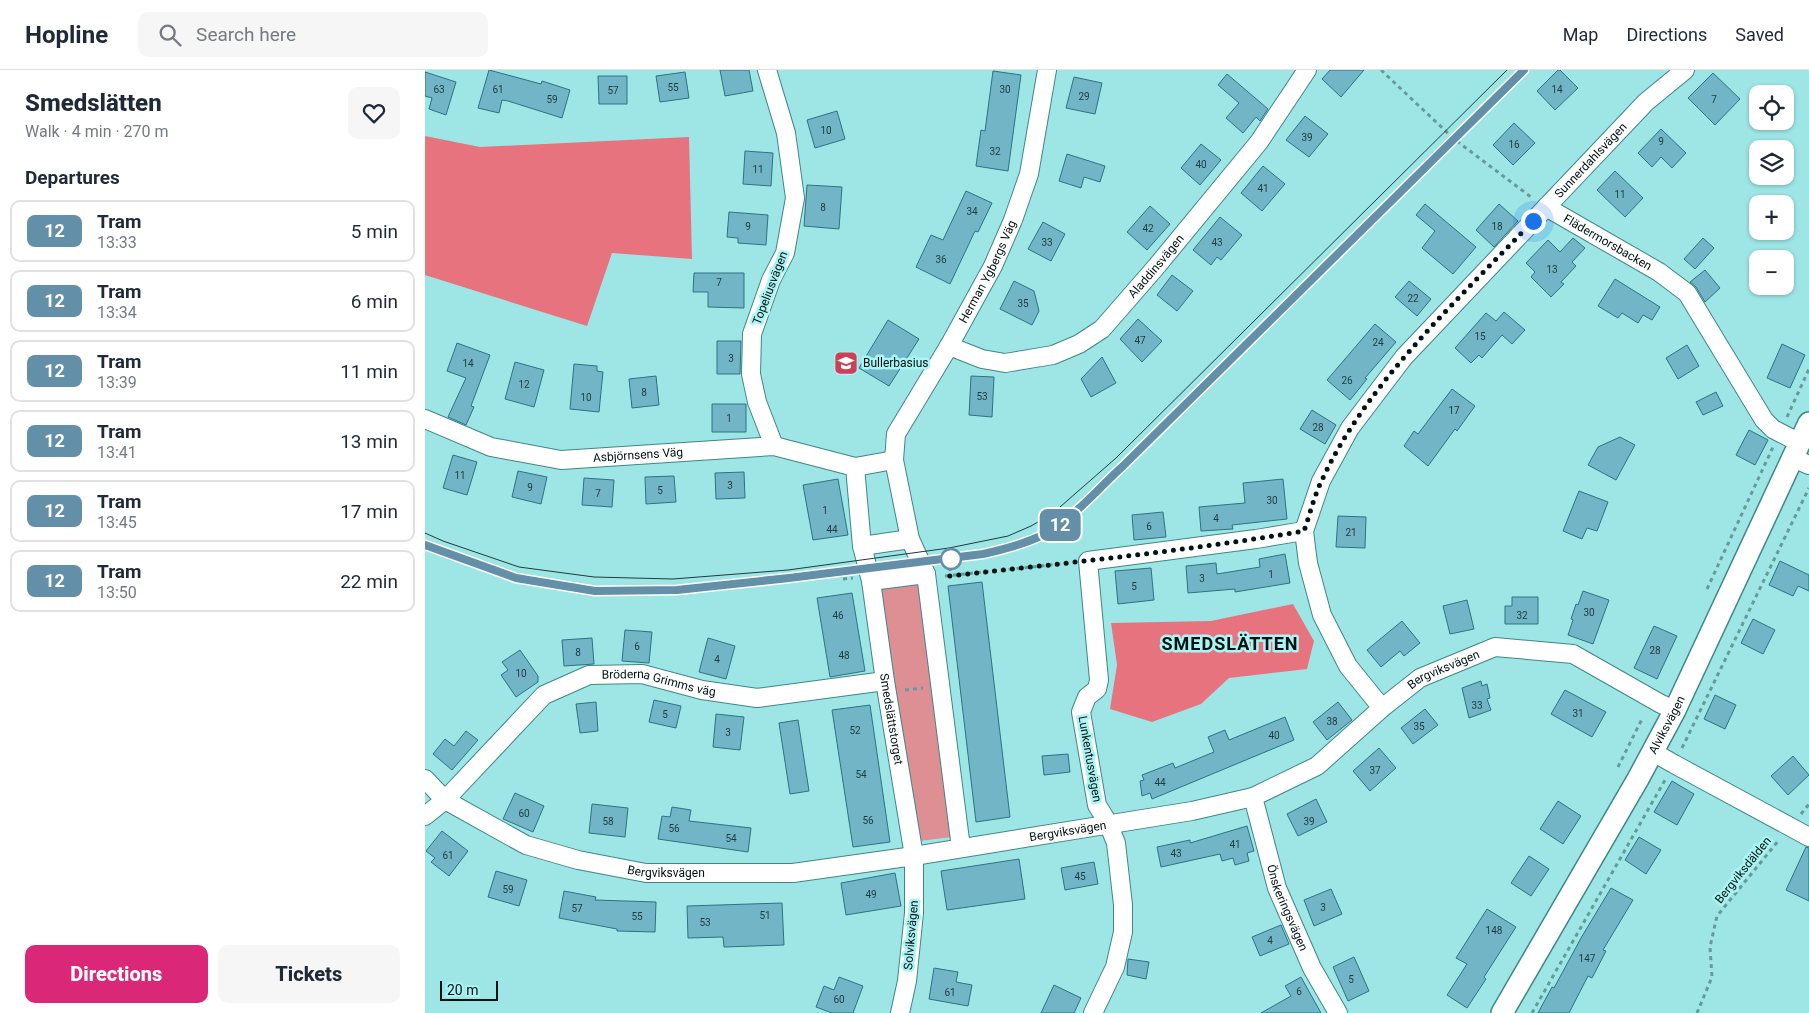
<!DOCTYPE html>
<html lang="en">
<head>
<meta charset="utf-8">
<style>
  :root { --surface:#fff; --page:#f6f6f7; --text:#1f2937; --muted:#747a83; --line:#e0e1e3; --accent:#db2777 }
  body { margin:0; font-family:Roboto,sans-serif; background:var(--page); color:var(--text); height:100vh; display:flex; flex-direction:column; font-size:19px; white-space:nowrap }
  * { box-sizing:border-box; margin:0 }
  p { font-size:16px; color:var(--muted) }
  .icon { flex:none; width:28px; height:28px; fill:none; stroke:currentColor; stroke-width:2; stroke-linecap:round; stroke-linejoin:round }
  .map { position:relative; flex:1; overflow:hidden }
  .panel { display:flex; flex-direction:column; background:var(--surface); width:425px }
  .panel>* { flex:none }
  .badge { padding:0 10px; border-radius:8px; font-size:18px; line-height:32px }
  .buttons { position:absolute; left:1324px; top:15px; display:grid; gap:10px }
  .buttons a { display:grid; place-items:center; width:45px; height:45px; border-radius:10px; background:var(--surface); box-shadow:0 1px 4px #0004; font-size:25px }
  .scale { position:absolute; left:15px; bottom:12px; width:58px; box-sizing:border-box; padding-left:5px; border:2px solid #001212; border-top:0; font-size:14px; line-height:18px; white-space:nowrap; color:#001212; -webkit-text-stroke:4px #abf4f3; paint-order:stroke }
  .you { position:absolute; width:25px; height:25px; margin:-12px; border:4px solid #fff; border-radius:50%; background:#1a73e8; box-shadow:0 0 0 8px #1a73e833 }
  .map>.badge { position:absolute; translate:-50% -50%; box-shadow:0 0 0 2px #fff }
  h2 { padding:0 25px; font-size:19px; line-height:45px }
  .round { display:grid; place-items:center; flex:none; width:52px; height:52px; border-radius:10px; background:var(--page) }
  .summary { display:flex; align-items:center; justify-content:space-between; height:85px; padding:0 25px }
  h1 { font-size:24px; font-weight:800; line-height:38px }
  .button { display:flex; gap:10px; margin-top:auto; padding:10px 25px }
  .button a { flex:1; height:58px; border-radius:10px; background:var(--accent); color:#fff; font-size:20px; font-weight:800; line-height:58px; text-align:center }
  .button a+a { background:var(--page); color:var(--text) }
  ul { padding:0; list-style:none }
  li { display:flex; align-items:center; gap:15px; height:62px; margin:0 10px 8px; padding:0 15px; border:2px solid var(--line); border-radius:10px }
  li div { flex:1 }
  li b { display:block; font-size:19px }
  li em { font-style:normal }
  li .badge { min-width:55px; font-weight:700; text-align:center }
  header { display:flex; align-items:center; gap:30px; box-sizing:border-box; height:70px; padding:0 25px; background:var(--surface); border-bottom:1px solid var(--line) }
  header strong { font-size:24px }
  nav { display:flex; gap:28px; margin-inline-start:auto; font-size:18px }
  .search { width:350px; height:45px; background:var(--page); display:flex; align-items:center; gap:12px; box-sizing:border-box; padding:0 18px; border-radius:10px; color:var(--muted); font-size:19px }
  main { display:flex; flex:1; min-height:0 }
  .map>svg:first-child { display:block }
  .green { fill:#dd8f94 }
  .forest { fill:#e7737f }
  .building { fill:#72b5c6; stroke:#2d7281 }
  .lines { fill:none; stroke-linecap:round; stroke-linejoin:round }
  .minor-casing { stroke:#3f8787; stroke-width:20 }
  .tertiary-casing { stroke:#3f8787; stroke-width:24 }
  .path { stroke:#659a9a; stroke-width:3; stroke-dasharray:4 4; stroke-linecap:butt }
  .minor { stroke:#fff; stroke-width:18 }
  .tertiary { stroke:#fff; stroke-width:21 }
  .tram { stroke:#1f3b3b; stroke-width:1 }
  .line-casing { stroke:#fff; stroke-width:11 }
  .line { stroke:#648fa8; stroke-width:8 }
  .walk { stroke:#001212; stroke-width:5; stroke-dasharray:0 9 }
  .stop-dot { fill:#fff; stroke:#648fa8; stroke-width:2.5 }
  .labels { text-anchor:middle; stroke-width:5; stroke-linejoin:round; paint-order:stroke }
  .number-label { font-size:10px; fill:#1c3b3f }
  .street-label { font-size:12px; fill:#001212; stroke:#abf4f3 }
  .poi-label { font-size:12px; fill:#001212; stroke:#abf4f3; text-anchor:start }
  .district-label { font-size:18px; font-weight:bold; letter-spacing:1px; fill:#001212; stroke:#abf4f3 }
</style>
</head>
<body>
<header>
<strong>Hopline</strong>
<div class="search"><svg class="icon" aria-label="search" viewBox="0 0 24 24"><circle cx="10" cy="10" r="6"/><path d="M15 15l6 6"/></svg>Search here</div>
<nav><a>Map</a><a>Directions</a><a>Saved</a></nav>
</header>
<main>
<section class="panel">
<div class="summary"><div><h1>Smedslätten</h1><p>Walk · 4 min · 270 m</p></div><a class="round"><svg class="icon" aria-label="heart" viewBox="0 0 24 24"><path d="M12 20l-8-8c-3-5 5-10 8-4 3-6 11-1 8 4z"/></svg></a></div>
<h2>Departures</h2>
<ul>
<li><span class="badge" style="background:#648fa8;color:#fff">12</span><div><b>Tram</b><p>13:33</p></div><em>5 min</em></li>
<li><span class="badge" style="background:#648fa8;color:#fff">12</span><div><b>Tram</b><p>13:34</p></div><em>6 min</em></li>
<li><span class="badge" style="background:#648fa8;color:#fff">12</span><div><b>Tram</b><p>13:39</p></div><em>11 min</em></li>
<li><span class="badge" style="background:#648fa8;color:#fff">12</span><div><b>Tram</b><p>13:41</p></div><em>13 min</em></li>
<li><span class="badge" style="background:#648fa8;color:#fff">12</span><div><b>Tram</b><p>13:45</p></div><em>17 min</em></li>
<li><span class="badge" style="background:#648fa8;color:#fff">12</span><div><b>Tram</b><p>13:50</p></div><em>22 min</em></li>
</ul>
<div class="button"><a>Directions</a><a>Tickets</a></div>
</section>
<div class="map">
<svg width="1384" height="943" viewBox="0 0 1384 943">
  <rect width="100%" height="100%" fill="#9ee6e6"/>
  <path class="green" d="M496 513 527 767 494 771 454 518Z"/>
  <path class="forest" d="M0 66 55 77 264 67 267 189 187 183 162 256 0 205Z
    M868 534 889 571 882 599 804 608 776 634 727 652 685 639 692 595 686 553 786 551Z"/>
  <path class="building" d="M64 0 116 14 117 11 145 20 137 48 83 31 77 30 74 43 53 38Z
    M295 0H324L328 21 300 26Z
    M905 0H939L916 27 897 9Z
    M1133 0H1135L1153 18 1130 40 1112 21Z
    M568 1 596 5 583 101 551 96 556 60 560 61Z
    M0 2 31 12 21 45 4 39 7 28 0 26Z
    M260 2 264 28 235 32 231 6Z
    M1288 3 1315 29 1290 55 1263 28Z
    M802 4 843 39 835 51 831 47 818 63 801 48 814 33 793 15Z
    M173 6H202V34H174Z
    M649 7 677 13 670 44 641 38Z
    M412 41 420 69 390 78 382 50Z
    M880 46 903 64 884 87 861 70Z
    M1089 53 1110 73 1088 95 1068 75Z
    M1236 59 1261 83 1247 98 1236 87 1227 97 1213 83Z
    M776 74 796 90 775 115 756 98Z
    M320 81 348 83 346 116 318 114Z
    M642 84 680 96 675 112 659 107 656 118 634 111Z
    M838 96 860 114 837 141 816 123Z
    M1190 101 1218 128 1200 147 1172 120Z
    M382 115 417 117 414 159 379 156Z
    M541 121 567 133 553 162 550 161 525 214 491 197 506 165 518 170Z
    M1000 134 1051 177 1028 204 997 178 1010 161 991 145Z
    M1074 134 1093 151 1069 177 1051 160Z
    M725 136 745 154 722 180 702 162Z
    M304 142 343 145 341 175 313 173V168L302 167Z
    M795 147 817 165 796 190 792 187 786 195 768 180Z
    M618 152 640 164 626 191 603 179Z
    M1148 168 1160 178 1147 192 1151 196 1136 212 1139 214 1126 227 1106 207 1110 202 1101 193 1123 170 1135 182Z
    M1278 168 1289 178 1270 199 1259 189Z
    M1280 200 1295 218 1280 232 1271 217 1265 212Z
    M269 203H319V238L283 237V222H268Z
    M747 205 768 221 752 241 732 225Z
    M1190 209 1235 237 1227 250 1218 245 1213 253 1197 243 1193 248 1173 236Z
    M589 211 609 221 614 241 607 255 575 239Z
    M984 211 1006 229 992 246 970 227Z
    M1079 242 1100 260 1087 274 1077 265 1057 288 1054 285 1046 293 1030 278 1061 243 1071 251Z
    M713 249 737 271 717 292 695 269Z
    M463 250 494 269 464 316 434 298Z
    M950 254 971 272 940 308 942 309 925 330 902 310Z
    M292 271H316L315 304H292Z
    M32 273 65 285 46 336 49 337 41 355 23 347 41 308 22 301Z
    M1357 274 1380 285 1365 318 1342 308Z
    M1262 275 1274 296 1253 309 1241 288Z
    M677 287 691 313 666 327 656 309Z
    M90 292 119 300 109 337 80 329Z
    M149 294 172 296V301L178 302 174 342 145 339Z
    M231 306 234 335 207 338 204 309Z
    M546 306 569 307 567 347 544 345Z
    M1027 319 1050 336 1032 361 1030 359 1003 396 979 376 989 361 993 364Z
    M1291 322 1298 336 1278 345 1271 332Z
    M287 334H321V362H287Z
    M887 340 911 355 900 374 875 359Z
    M1324 360 1343 370 1330 395 1311 385Z
    M1195 367 1210 375 1191 410 1163 395 1173 377Z
    M28 385 52 392 42 425 18 418Z
    M93 401 122 407 116 434 87 427Z
    M319 402 320 428 291 429 290 403Z
    M249 406 251 432 221 434 220 407Z
    M159 408 189 410 187 437 157 435Z
    M413 409 423 465 388 470 378 415Z
    M858 409 862 449 807 455 808 459 776 461 774 437 820 433 818 413Z
    M1154 421 1183 432 1172 461 1162 458 1157 469 1138 461Z
    M738 442 741 467 709 470 707 445Z
    M913 446 941 447 940 478 911 477Z
    M860 484 865 513 810 522V519L763 523 761 496 791 493 792 504 835 497 834 489Z
    M1355 491 1384 505V521L1373 516 1368 526 1344 515Z
    M726 498 729 530 693 534 690 501Z
    M557 512 585 747 551 752 523 516Z
    M1158 521 1184 530 1168 574 1143 565 1148 550 1146 549 1151 534 1153 535Z
    M427 523 440 601 405 607 392 528Z
    M1087 527H1113V554H1080V536H1087Z
    M1042 530 1049 559 1025 564 1018 536Z
    M1328 549 1350 560 1338 584 1316 573Z
    M977 551 995 573 979 586 975 581 956 597 942 580Z
    M1229 556 1252 566 1232 609 1209 598Z
    M200 560 227 562 224 593 197 591Z
    M167 568 169 594 139 596 137 570Z
    M283 568 310 576 301 609 274 602Z
    M95 580 113 606V612L91 627 76 605 83 600 77 592Z
    M1056 611 1057 616 1062 614 1065 628 1062 629 1066 640 1044 648 1037 618Z
    M1140 620 1181 642 1167 667 1126 644Z
    M1290 625 1311 635 1300 659 1279 649Z
    M229 630 256 636 251 658 224 652Z
    M171 632 173 661 155 663 151 634Z
    M913 632 927 650 902 670 888 652Z
    M445 635 465 772 428 777 407 640Z
    M1000 639 1013 655 988 674 976 658Z
    M291 644 319 647 315 680 288 677Z
    M860 647 869 670 727 729 725 723 717 726 715 711 719 710 717 705 748 693 750 698 789 682 783 667 800 660 804 670Z
    M373 650 384 721 365 724 354 653Z
    M41 661 53 670 27 700 8 684 20 669 29 676Z
    M954 678 971 698 945 721 928 701Z
    M643 684 645 702 619 705 617 686Z
    M1368 686 1384 705 1363 725 1346 706Z
    M1247 711 1269 724 1252 755 1229 742Z
    M90 723 119 736 108 762 78 749Z
    M891 729 902 752 873 766 862 744Z
    M1133 731 1156 746 1138 774 1115 759Z
    M167 734 203 738 200 767 164 763Z
    M247 737 266 740 264 751 326 758 323 782 233 769 237 746 245 747Z
    M822 756 829 781 822 783 824 791 810 795 808 788 797 791 795 784 736 797 732 777 765 770V773Z
    M17 761 43 781 24 806 6 792 10 788 1 781Z
    M1214 767 1236 780 1221 804 1200 790Z
    M1381 777 1384 778V831L1361 820Z
    M1104 786 1124 799 1106 826 1086 813Z
    M594 789 600 829 522 840 516 801Z
    M669 792 673 814 640 820 636 798Z
    M71 801 102 810 94 836 63 827Z
    M470 803 476 836 421 845 416 813Z
    M1186 818 1208 830 1178 880 1181 881 1167 908 1163 906 1144 943H1113L1127 917 1129 918 1156 868Z
    M906 819 917 844 889 856 879 830Z
    M139 821 171 827 170 830 231 832 230 862 192 861V859L134 848Z
    M357 833 359 875 299 877 298 867 263 868 262 836Z
    M1062 839 1091 857 1059 907 1061 909 1042 938 1022 925 1042 894 1031 888Z
    M856 855 864 874 835 886 827 867Z
    M929 887 944 921 923 931 908 897Z
    M703 889 724 892 721 909 702 905Z
    M509 898 533 902 531 912 547 915 543 936 504 929Z
    M414 907 438 916 428 943H407L391 937 399 916 409 920Z
    M876 907 896 943H836L866 926 860 916Z
    M629 915 656 928 649 943H616Z"/>
  <g class="lines">
    <g class="minor-casing">
      <g id="minor">
        <path d="M342 0 361 63 370 128 360 183 346 210 327 264 326 304 332 332 349 376"/>
        <path id="s1" d="M1121 137 1234 202 1262 223 1339 350 1348 359 1375 373"/>
        <path id="s2" d="M524 276 557 289 580 293 628 285 654 274 677 259 731 197 834 72 882 0"/>
        <path id="s3" d="M0 349 66 377 136 390 349 376 430 397 469 390"/>
        <path d="M1368 388 1384 395"/>
        <path id="s4" d="M430 397 437 476 446 511 460 611 489 786V843L482 911 475 943"/>
        <path d="M437 476 485 469"/>
        <path d="M446 511 501 504"/>
        <path id="s5" d="M957 638 923 596 897 545 883 493 879 461 896 411 925 358 979 287 1221 32 1260 0"/>
        <path d="M1228 682 1249 694 1384 767"/>
        <path id="s6" d="M0 709 20 730 101 775 153 790 221 803H368L489 786 767 741 828 727 892 696 957 638 995 608 1070 577 1148 584 1236 634 1250 640"/>
        <path id="s7" d="M828 727 852 818 887 898 913 943"/>
        <path id="s8" d="M0 746 20 730 119 625 164 605 217 604 277 620 332 628 460 611"/>
        <path id="s9" d="M536 778 501 504 485 469 469 390 471 364 524 276 568 196 588 150 604 104 622 0"/>
        <path d="M668 943 690 897 698 862V835L691 773 683 753 672 735 656 642 662 627 672 619 674 610 663 491 831 469 879 461"/>
      </g>
    </g>
    <g class="tertiary-casing">
      <g id="tertiary">
        <path id="s10" d="M1077 943 1213 709 1250 640 1384 353"/>
      </g>
    </g>
    <path class="path" d="M956 0 1029 69 1106 127
      M1362 347 1384 299
      M520 506 645 493
      M418 509 428 508
      M1282 519 1348 377
      M480 620 498 618
      M1257 678 1384 418
      M1193 697 1218 647
      M1376 744 1384 734
      M1107 943 1240 710
      M1272 943 1287 907 1285 877 1292 846 1354 770"/>
    <use href="#minor" class="minor"/>
    <use href="#tertiary" class="tertiary"/>
    <path class="tram" d="M0 463 18 471 94 497 169 507 248 509 363 500 524 478 583 466 606 456 627 444 691 388 1082 0
      M0 475 91 508 169 521 252 519 520 489 558 484 588 477 635 455 698 396 1099 0"/>
  </g>
  <g class="lines">
    <g class="line-casing">
      <path id="line" d="M0 475 91 508 170 521 252 520 364 508 558 484C581 479 617 469 636 454 658 437 677 415 698 396L1099 0"/>
    </g>
    <use href="#line" class="line"/>
    <path class="walk" d="M526 489 524 506C642 493 761 481 879 461 885 444 889 426 897 410 942 312 1034 229 1108 151"/>
  </g>
  <defs>
    <g id="school-square" transform="scale(1.25)"><rect x="-9" y="-9" width="18" height="18" rx="4" fill="#cf3e57" stroke="#abf4f3"/><path d="M0-5L7-2L0 1L-7-2ZM-4 1L0 2.5L4 1V4Q0 6-4 4Z" fill="#fff"/></g>
  </defs>
  <g fill-rule="evenodd">
    <use href="#school-square" x="421" y="293"/>
  </g>
  <circle class="stop-dot" cx="526" cy="489" r="10"/>
  <g class="labels">
    <g class="number-label">
      <text x="248" y="21">55</text>
      <text x="14" y="23">63</text>
      <text x="73" y="23">61</text>
      <text x="580" y="23">30</text>
      <text x="1132" y="23">14</text>
      <text x="188" y="24">57</text>
      <text x="659" y="30">29</text>
      <text x="127" y="33">59</text>
      <text x="1289" y="33">7</text>
      <text x="401" y="64">10</text>
      <text x="882" y="71">39</text>
      <text x="1236" y="75">9</text>
      <text x="1089" y="78">16</text>
      <text x="570" y="85">32</text>
      <text x="776" y="98">40</text>
      <text x="333" y="103">11</text>
      <text x="838" y="122">41</text>
      <text x="1195" y="128">11</text>
      <text x="398" y="141">8</text>
      <text x="547" y="145">34</text>
      <text x="323" y="160">9</text>
      <text x="1072" y="160">18</text>
      <text x="723" y="162">42</text>
      <text x="622" y="176">33</text>
      <text x="792" y="176">43</text>
      <text x="516" y="193">36</text>
      <text x="1127" y="203">13</text>
      <text x="294" y="216">7</text>
      <text x="988" y="232">22</text>
      <text x="598" y="237">35</text>
      <text x="1055" y="270">15</text>
      <text x="715" y="274">47</text>
      <text x="953" y="276">24</text>
      <text x="306" y="292">3</text>
      <text x="43" y="297">14</text>
      <text x="922" y="314">26</text>
      <text x="99" y="318">12</text>
      <text x="219" y="326">8</text>
      <text x="557" y="330">53</text>
      <text x="161" y="331">10</text>
      <text x="1029" y="344">17</text>
      <text x="304" y="352">1</text>
      <text x="893" y="361">28</text>
      <text x="35" y="409">11</text>
      <text x="305" y="419">3</text>
      <text x="105" y="421">9</text>
      <text x="235" y="424">5</text>
      <text x="173" y="427">7</text>
      <text x="847" y="434">30</text>
      <text x="400" y="444">1</text>
      <text x="791" y="452">4</text>
      <text x="724" y="460">6</text>
      <text x="407" y="463">44</text>
      <text x="926" y="466">21</text>
      <text x="846" y="508">1</text>
      <text x="777" y="512">3</text>
      <text x="709" y="520">5</text>
      <text x="1164" y="546">30</text>
      <text x="413" y="549">46</text>
      <text x="1097" y="549">32</text>
      <text x="212" y="580">6</text>
      <text x="1230" y="584">28</text>
      <text x="153" y="586">8</text>
      <text x="419" y="589">48</text>
      <text x="292" y="593">4</text>
      <text x="96" y="607">10</text>
      <text x="1052" y="639">33</text>
      <text x="1153" y="647">31</text>
      <text x="240" y="648">5</text>
      <text x="907" y="655">38</text>
      <text x="994" y="660">35</text>
      <text x="430" y="664">52</text>
      <text x="303" y="666">3</text>
      <text x="849" y="669">40</text>
      <text x="950" y="704">37</text>
      <text x="436" y="708">54</text>
      <text x="735" y="716">44</text>
      <text x="99" y="747">60</text>
      <text x="443" y="754">56</text>
      <text x="183" y="755">58</text>
      <text x="884" y="755">39</text>
      <text x="249" y="762">56</text>
      <text x="306" y="772">54</text>
      <text x="810" y="778">41</text>
      <text x="751" y="787">43</text>
      <text x="23" y="789">61</text>
      <text x="655" y="810">45</text>
      <text x="83" y="823">59</text>
      <text x="446" y="828">49</text>
      <text x="898" y="841">3</text>
      <text x="152" y="842">57</text>
      <text x="340" y="849">51</text>
      <text x="212" y="850">55</text>
      <text x="280" y="856">53</text>
      <text x="1069" y="864">148</text>
      <text x="845" y="874">4</text>
      <text x="1162" y="892">147</text>
      <text x="926" y="913">5</text>
      <text x="874" y="925">6</text>
      <text x="525" y="926">61</text>
      <text x="414" y="933">60</text>
    </g>
    <g class="street-label">
      <text dy="4" stroke="none"><textPath href="#s5" startOffset="671">Sunnerdahlsvägen</textPath></text>
      <text dy="4" stroke="none"><textPath href="#s1" startOffset="71">Flädermorsbacken</textPath></text>
      <text dy="4" stroke="none"><textPath href="#s2" startOffset="246">Aladdinsvägen</textPath></text>
      <text dy="4" stroke="none"><textPath href="#s9" startOffset="608">Herman Ygbergs Väg</textPath></text>
      <text transform="translate(345 218) rotate(-69)" y="4">Topeliusvägen</text>
      <text dy="4" stroke="none"><textPath href="#s3" startOffset="220">Asbjörnsens Väg</textPath></text>
      <text dy="4" stroke="none"><textPath href="#s6" startOffset="1090">Bergviksvägen</textPath></text>
      <text dy="4" stroke="none"><textPath href="#s8" startOffset="290">Bröderna Grimms väg</textPath></text>
      <text dy="4" stroke="none"><textPath href="#s4" startOffset="255">Smedslättstorget</textPath></text>
      <text dy="4" stroke="none"><textPath href="#s10" startOffset="332">Alviksvägen</textPath></text>
      <text transform="translate(665 689) rotate(80)" y="4">Lunkentusvägen</text>
      <text dy="4" stroke="none"><textPath href="#s6" startOffset="670">Bergviksvägen</textPath></text>
      <text transform="translate(1318 800) rotate(-51)" y="4">Bergviksdälden</text>
      <text dy="4" stroke="none"><textPath href="#s6" startOffset="265">Bergviksvägen</textPath></text>
      <text dy="4" stroke="none"><textPath href="#s7" startOffset="116">Önskeringsvägen</textPath></text>
      <text transform="translate(486 865) rotate(-85)" y="4">Solviksvägen</text>
    </g>
    <g class="poi-label">
      <text x="438" y="297">Bullerbasius</text>
    </g>
    <g class="district-label">
      <text x="805" y="580">SMEDSLÄTTEN</text>
    </g>
  </g>
</svg>
<div class="buttons">
<a><svg class="icon" aria-label="locate" viewBox="0 0 24 24"><circle cx="12" cy="12" r="6"/><path d="M12 2v4M12 18v4M2 12h4M18 12h4"/></svg></a>
<a><svg class="icon" aria-label="layers" viewBox="0 0 24 24"><path d="M12 4l9 5-9 5-9-5zM3 14l9 5 9-5"/></svg></a>
<a>+</a>
<a>−</a>
</div>
<div class="scale">20 m</div>
<div class="you" style="left:1108px;top:151px"></div>
<b class="badge" style="left:635px;top:455px;background:#648fa8;color:#fff">12</b>
</div>
</main>
</body>
</html>
